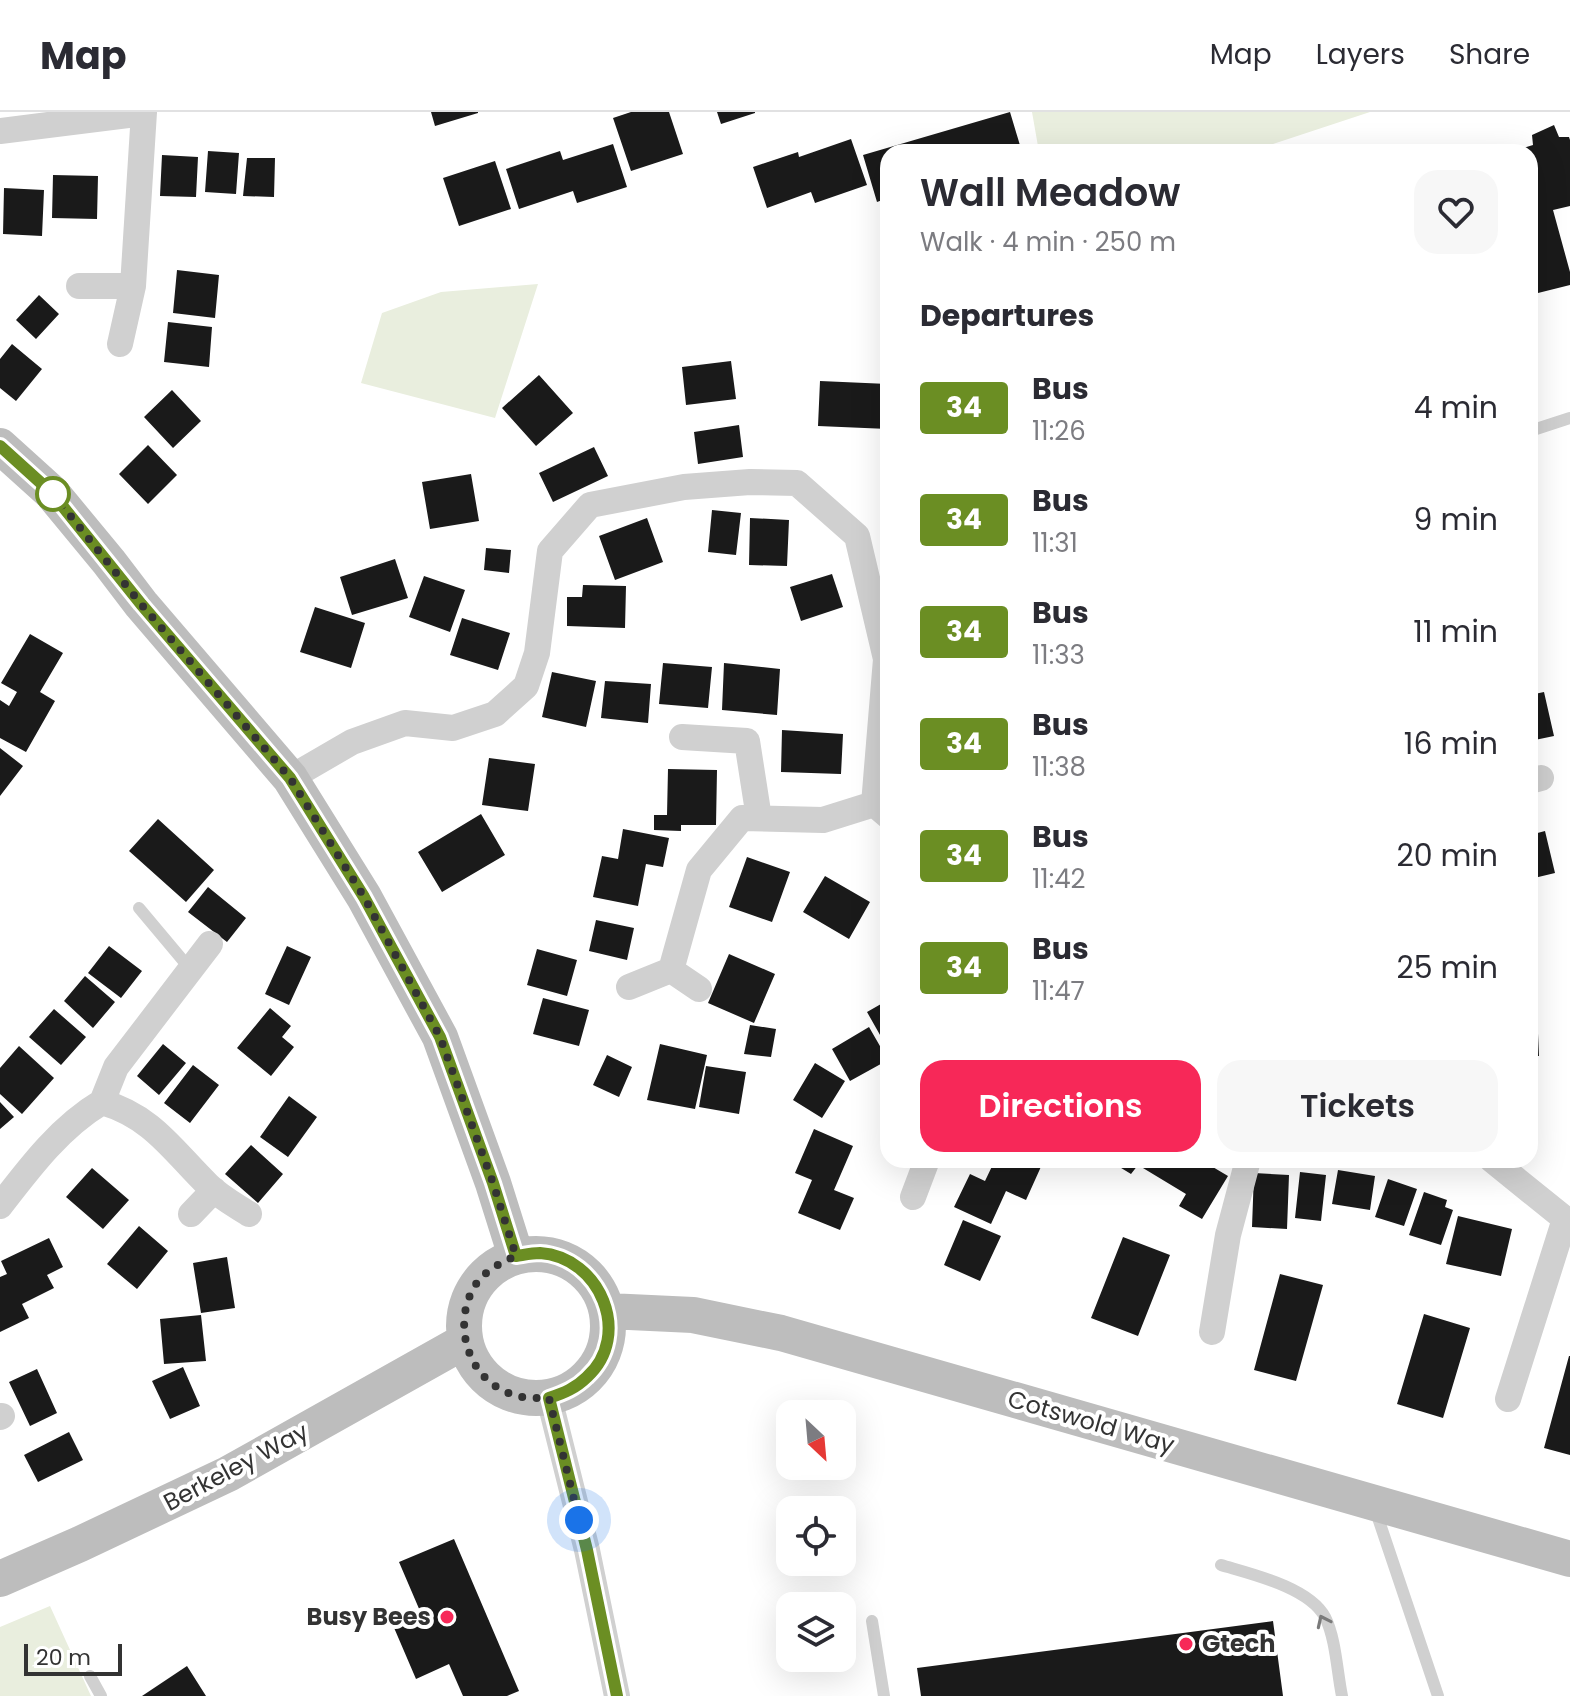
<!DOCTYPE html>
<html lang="en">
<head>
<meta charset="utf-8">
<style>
  :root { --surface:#fff; --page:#f7f7f7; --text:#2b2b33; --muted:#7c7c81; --line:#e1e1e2; --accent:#f72858 }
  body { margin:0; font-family:Poppins,sans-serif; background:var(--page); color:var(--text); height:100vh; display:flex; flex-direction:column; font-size:30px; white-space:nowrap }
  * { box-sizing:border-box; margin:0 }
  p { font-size:26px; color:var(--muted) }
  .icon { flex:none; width:44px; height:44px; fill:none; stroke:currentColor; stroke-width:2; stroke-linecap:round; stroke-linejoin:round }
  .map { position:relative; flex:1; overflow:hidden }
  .side { position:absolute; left:880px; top:32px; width:658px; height:1024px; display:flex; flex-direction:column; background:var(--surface); border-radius:24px; box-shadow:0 8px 32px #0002 }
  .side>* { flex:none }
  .badge { padding:0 16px; border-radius:6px; font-size:28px; line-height:52px }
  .needle { width:52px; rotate:154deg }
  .controls { position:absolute; left:776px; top:1288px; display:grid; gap:16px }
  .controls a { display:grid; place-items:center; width:80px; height:80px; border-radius:16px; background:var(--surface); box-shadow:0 8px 32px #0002; font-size:40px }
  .scale { position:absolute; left:24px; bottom:20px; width:98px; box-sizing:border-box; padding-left:8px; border:4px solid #333; border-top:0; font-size:22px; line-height:28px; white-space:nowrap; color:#333; -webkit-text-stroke:6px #fff; paint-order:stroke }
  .you { position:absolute; width:40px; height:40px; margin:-20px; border:6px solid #fff; border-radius:50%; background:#1a73e8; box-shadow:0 0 0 12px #1a73e833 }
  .map>.badge { position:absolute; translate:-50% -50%; box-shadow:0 0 0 4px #fff }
  h2 { padding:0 40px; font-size:30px; line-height:72px }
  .round { display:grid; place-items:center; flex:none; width:84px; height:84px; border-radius:24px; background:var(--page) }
  .overview { display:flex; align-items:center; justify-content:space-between; height:136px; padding:0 40px }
  h1 { font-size:38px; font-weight:600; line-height:60px }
  .primary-button { display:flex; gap:16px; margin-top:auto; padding:16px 40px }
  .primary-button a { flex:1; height:92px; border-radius:24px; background:var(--accent); color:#fff; font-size:32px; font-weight:600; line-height:92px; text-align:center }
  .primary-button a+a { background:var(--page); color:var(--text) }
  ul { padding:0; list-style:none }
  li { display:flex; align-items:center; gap:24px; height:112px; padding:0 40px }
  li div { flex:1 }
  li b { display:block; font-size:30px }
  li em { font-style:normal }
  li .badge { min-width:88px; font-weight:700; text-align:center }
  header { display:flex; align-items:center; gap:48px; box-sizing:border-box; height:112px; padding:0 40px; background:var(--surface); border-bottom:2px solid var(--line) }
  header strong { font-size:38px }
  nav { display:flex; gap:44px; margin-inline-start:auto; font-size:28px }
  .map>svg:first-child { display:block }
  .green { fill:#e9eede }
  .building { fill:#1a1a1a }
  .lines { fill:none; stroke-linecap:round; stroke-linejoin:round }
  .service { stroke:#d0d0d0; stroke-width:12 }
  .minor { stroke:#d0d0d0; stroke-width:26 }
  .secondary { stroke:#bdbdbd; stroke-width:36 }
  .oneway { stroke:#7a7a7a }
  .line-casing { stroke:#fff; stroke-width:18 }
  .line { stroke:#6b8e23; stroke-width:12 }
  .walk { stroke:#333; stroke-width:8; stroke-dasharray:0 14.4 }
  .stop-dot { fill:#fff; stroke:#6b8e23; stroke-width:4 }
  .poi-dot { fill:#f72858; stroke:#fff; stroke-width:3 }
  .labels { text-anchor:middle; stroke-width:8; stroke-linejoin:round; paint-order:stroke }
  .street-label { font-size:24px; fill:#333; stroke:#fff }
  .poi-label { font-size:24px; font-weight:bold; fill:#333; stroke:#fff; text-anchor:end }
</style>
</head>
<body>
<header>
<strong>Map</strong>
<nav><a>Map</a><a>Layers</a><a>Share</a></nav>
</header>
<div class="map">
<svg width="1570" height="1584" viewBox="0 0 1570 1584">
  <rect width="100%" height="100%" fill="#fff"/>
  <path class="green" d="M1032 0H1370L1249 40H1039Z
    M538 172 495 306 361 271 382 201 441 180Z
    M50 1494 91 1584H0V1515Z"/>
  <path class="building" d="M431 0H478V1L435 14Z
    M631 0H669L683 42 631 59 613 6Z
    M717 0H755V1L721 12Z
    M1010 0 1022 40H888V86L877 90 863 43Z
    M1554 13 1559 25H1569L1570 28V94L1553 98 1570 160V173L1530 183V40L1514 39 1533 33 1532 23Z
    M851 27 867 73 815 91 811 80 767 96 753 55 798 40 799 45Z
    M613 32 627 75 577 91 573 79 519 97 506 57 560 39 563 48Z
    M208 39 239 41 236 82 205 80Z
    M162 43 198 45 196 85 160 84Z
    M247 46H275L274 85 243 84Z
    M495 49 511 97 459 114 443 66Z
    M53 63 98 64 97 107 52 106Z
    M4 76 44 78 42 124 3 122Z
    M177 158 219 163 215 206 173 201Z
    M39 183 59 202 36 227 16 208Z
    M168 210 212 215 209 255 164 250Z
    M12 232 42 257 16 289 0 276V247Z
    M731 249 736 287 686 293 682 255Z
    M539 263 573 301 536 334 502 296Z
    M820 269 888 272V317L818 314Z
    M172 278 201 309 173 336 144 305Z
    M739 313 743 345 698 352 694 320Z
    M148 333 177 363 148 392 119 362Z
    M594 335 608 364 553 390 539 361Z
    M471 362 479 409 430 417 422 370Z
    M885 379 888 380V436H883Z
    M712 398 741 401 736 443 708 440Z
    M647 406 663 450 615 468 599 424Z
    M750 406 789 408 787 454 749 453Z
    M486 436 511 438 509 461 484 458Z
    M395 447 408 486 352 503 340 465Z
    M832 462 843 495 801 509 790 475Z
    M424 464 465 478 450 520 409 505Z
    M583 473 626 474 625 516 567 514V485H582Z
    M315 495 365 511 351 556 300 540Z
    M462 506 510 521 498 558 450 543Z
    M30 522 63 541 40 580 55 589 26 640 0 626V588L9 594 17 580 1 571Z
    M663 551 712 555 708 596 659 592Z
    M724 551 780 557 777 603 722 598Z
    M552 560 596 569 586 615 542 605Z
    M605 569 651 572 648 611 601 606Z
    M1544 580 1554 624 1530 629V583Z
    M782 618 843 622 841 662 781 660Z
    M0 636 23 654 0 684Z
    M489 646 535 652 528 699 482 693Z
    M668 657 717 658 716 713H681V719L654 718V703H667Z
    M481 702 505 743 442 780 418 740Z
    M158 707 214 758 186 790 129 739Z
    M623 717 669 726 663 755 646 752 638 794 593 785 602 744 618 747Z
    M1545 719 1555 761 1530 767V723Z
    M747 745 790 760 772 810 729 795Z
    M825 764 870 790 849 827 803 800Z
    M208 775 246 806 227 830 188 800Z
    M596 808 634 816 627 848 589 839Z
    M109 834 142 859 121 886 88 861Z
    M287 834 311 845 289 893 265 882Z
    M537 837 577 848 567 884 527 873Z
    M729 842 775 862 754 911 708 891Z
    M85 864 115 890 93 916 64 889Z
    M543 886 589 898 579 934 533 922Z
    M888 888V928L884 930 867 900Z
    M270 896 291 914 282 925 294 935 271 964 237 936Z
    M54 897 86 925 61 953 29 925Z
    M1530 899H1537L1539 944H1530Z
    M750 913 776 917 771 945 744 942Z
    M869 915 888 948 850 969 832 937Z
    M163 932 186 951 159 983 137 964Z
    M660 932 707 943 695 997 647 988Z
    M19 934 54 966 22 1002 0 982V956Z
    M607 943 632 955 619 985 593 973Z
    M815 951 845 969 822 1006 793 988Z
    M193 953 219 973 190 1011 164 991Z
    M706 954 746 960 739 1002 699 995Z
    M289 984 317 1005 288 1045 260 1025Z
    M0 990 14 1005 0 1017Z
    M814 1017 853 1034 834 1078 854 1086 840 1118 798 1101 812 1068 795 1061Z
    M251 1033 283 1062 258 1091 225 1062Z
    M995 1048H1044L1026 1088 1006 1079 991 1112 954 1095 970 1062 985 1069Z
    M1108 1048H1201L1228 1064 1202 1107 1179 1094 1186 1082 1138 1053 1131 1062Z
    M92 1056 129 1088 103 1117 66 1085Z
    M1338 1058 1375 1064 1370 1098 1332 1092Z
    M1300 1060 1326 1063 1321 1109 1295 1106Z
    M1254 1061 1289 1063 1287 1117 1252 1115Z
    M1388 1067 1417 1077 1404 1114 1375 1105Z
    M1424 1080 1447 1088 1445 1095 1453 1098 1441 1133 1409 1123Z
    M1458 1104 1512 1117 1501 1164 1446 1152Z
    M963 1108 1001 1124 980 1169 944 1153Z
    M139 1114 168 1139 137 1177 107 1152Z
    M1123 1125 1170 1143 1138 1224 1091 1206Z
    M49 1126 63 1155 47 1163 54 1176 22 1192 29 1206 0 1220V1165L7 1162 1 1149Z
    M227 1145 235 1196 201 1201 193 1151Z
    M1280 1162 1323 1173 1296 1269 1254 1258Z
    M1424 1202 1470 1216 1443 1306 1397 1292Z
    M201 1203 206 1249 164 1252 160 1207Z
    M1569 1244H1570V1343L1544 1336Z
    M183 1255 200 1294 170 1307 152 1269Z
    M37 1257 57 1301 30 1314 9 1270Z
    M69 1320 83 1348 38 1370 24 1343Z
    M454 1427 519 1579 507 1584H463L449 1552 416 1567 392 1511 420 1499 399 1450Z
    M1273 1509 1283 1584H921L917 1556Z
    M187 1554 206 1584H142Z"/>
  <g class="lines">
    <path class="service" d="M1530 319 1570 306
      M139 796 191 858
      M1375 1397 1438 1584
      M1221 1453C1251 1462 1309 1475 1325 1505 1336 1527 1337 1560 1342 1584
      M872 1509 884 1584
      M90 1564 101 1584"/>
    <path class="minor" d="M0 19 144 1
      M79 174H133
      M120 232 133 174 144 0
      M682 625 747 629 759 706
      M290 666 352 630 405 611 453 616 495 602 526 574 537 541 550 439 590 393 684 375 750 370 797 371 857 424 886 547 874 692 888 704
      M1530 669 1541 666
      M629 875 671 858
      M699 877 671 858 699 758 742 706 823 708 874 692
      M102 990 116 955 210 832
      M1492 1048 1570 1111
      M913 1085 927 1048
      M0 1094C30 1055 60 1015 102 990 153 1005 173 1039 208 1073 220 1085 235 1093 249 1102
      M191 1102 214 1078
      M1212 1220 1228 1123 1248 1048
      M549 1286 587 1438 617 1584
      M1508 1287 1565 1107
      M0 1305 2 1304"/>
    <path class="secondary" d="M0 334 52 381 109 450 141 492 290 666 364 785 440 925 493 1071 516 1144
      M464 1214a72 72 0 1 1 144 0a72 72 0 1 1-144 0Z
      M608 1199 693 1203 781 1221 1570 1447
      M0 1467 80 1432 228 1362 465 1229"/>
  </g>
  <defs><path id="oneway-chevron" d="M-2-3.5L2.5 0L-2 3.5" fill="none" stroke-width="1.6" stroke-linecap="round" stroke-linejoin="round" transform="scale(2)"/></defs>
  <use class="oneway" href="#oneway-chevron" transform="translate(1323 1509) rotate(-115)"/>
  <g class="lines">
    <g class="line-casing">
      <path id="line" d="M0 334 52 381 141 492 290 666 364 785 440 925 493 1071 516 1144C523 1143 532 1141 540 1141 600 1145 633 1223 587 1265 576 1276 564 1281 549 1286L587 1438 617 1584"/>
    </g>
    <use href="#line" class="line"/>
    <path class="walk" d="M53 382 141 492 290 666 364 785 440 925 493 1071 516 1144C502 1150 489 1157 479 1168 451 1204 464 1262 506 1280 520 1287 535 1286 549 1286L579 1408"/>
  </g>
  <circle class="stop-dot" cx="53" cy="382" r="16"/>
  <g class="poi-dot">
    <circle cx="447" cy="1505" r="8"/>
    <circle cx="1186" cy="1532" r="8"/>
  </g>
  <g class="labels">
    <g class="street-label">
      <text transform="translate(1091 1310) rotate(16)" y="8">Cotswold Way</text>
      <text transform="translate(236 1355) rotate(-28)" y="8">Berkeley Way</text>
    </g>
    <g class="poi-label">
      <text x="431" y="1513">Busy Bees</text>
      <text x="1202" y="1540" text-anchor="start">Gtech</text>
    </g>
  </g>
</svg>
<div class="controls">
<a><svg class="needle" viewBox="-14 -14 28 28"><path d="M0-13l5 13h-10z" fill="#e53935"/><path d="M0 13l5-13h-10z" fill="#7c7c81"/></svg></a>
<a><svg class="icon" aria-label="locate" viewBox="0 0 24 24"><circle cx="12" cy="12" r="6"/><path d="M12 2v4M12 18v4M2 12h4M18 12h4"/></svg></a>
<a><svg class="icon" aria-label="layers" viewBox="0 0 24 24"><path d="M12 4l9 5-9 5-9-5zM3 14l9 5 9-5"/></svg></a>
</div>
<div class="scale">20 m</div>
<div class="you" style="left:579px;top:1408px"></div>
<section class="side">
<div class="overview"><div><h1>Wall Meadow</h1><p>Walk · 4 min · 250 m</p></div><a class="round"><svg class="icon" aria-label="heart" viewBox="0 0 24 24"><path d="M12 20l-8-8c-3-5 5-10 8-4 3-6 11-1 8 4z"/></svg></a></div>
<h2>Departures</h2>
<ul>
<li><span class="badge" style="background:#6b8e23;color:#fff">34</span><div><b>Bus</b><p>11:26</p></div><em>4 min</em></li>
<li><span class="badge" style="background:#6b8e23;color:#fff">34</span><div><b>Bus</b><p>11:31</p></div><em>9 min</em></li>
<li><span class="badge" style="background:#6b8e23;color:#fff">34</span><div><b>Bus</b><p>11:33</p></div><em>11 min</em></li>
<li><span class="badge" style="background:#6b8e23;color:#fff">34</span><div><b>Bus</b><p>11:38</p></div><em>16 min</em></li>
<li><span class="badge" style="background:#6b8e23;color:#fff">34</span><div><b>Bus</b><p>11:42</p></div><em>20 min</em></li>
<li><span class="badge" style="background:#6b8e23;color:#fff">34</span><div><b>Bus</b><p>11:47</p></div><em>25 min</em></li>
</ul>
<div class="primary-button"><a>Directions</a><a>Tickets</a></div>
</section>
</div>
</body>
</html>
